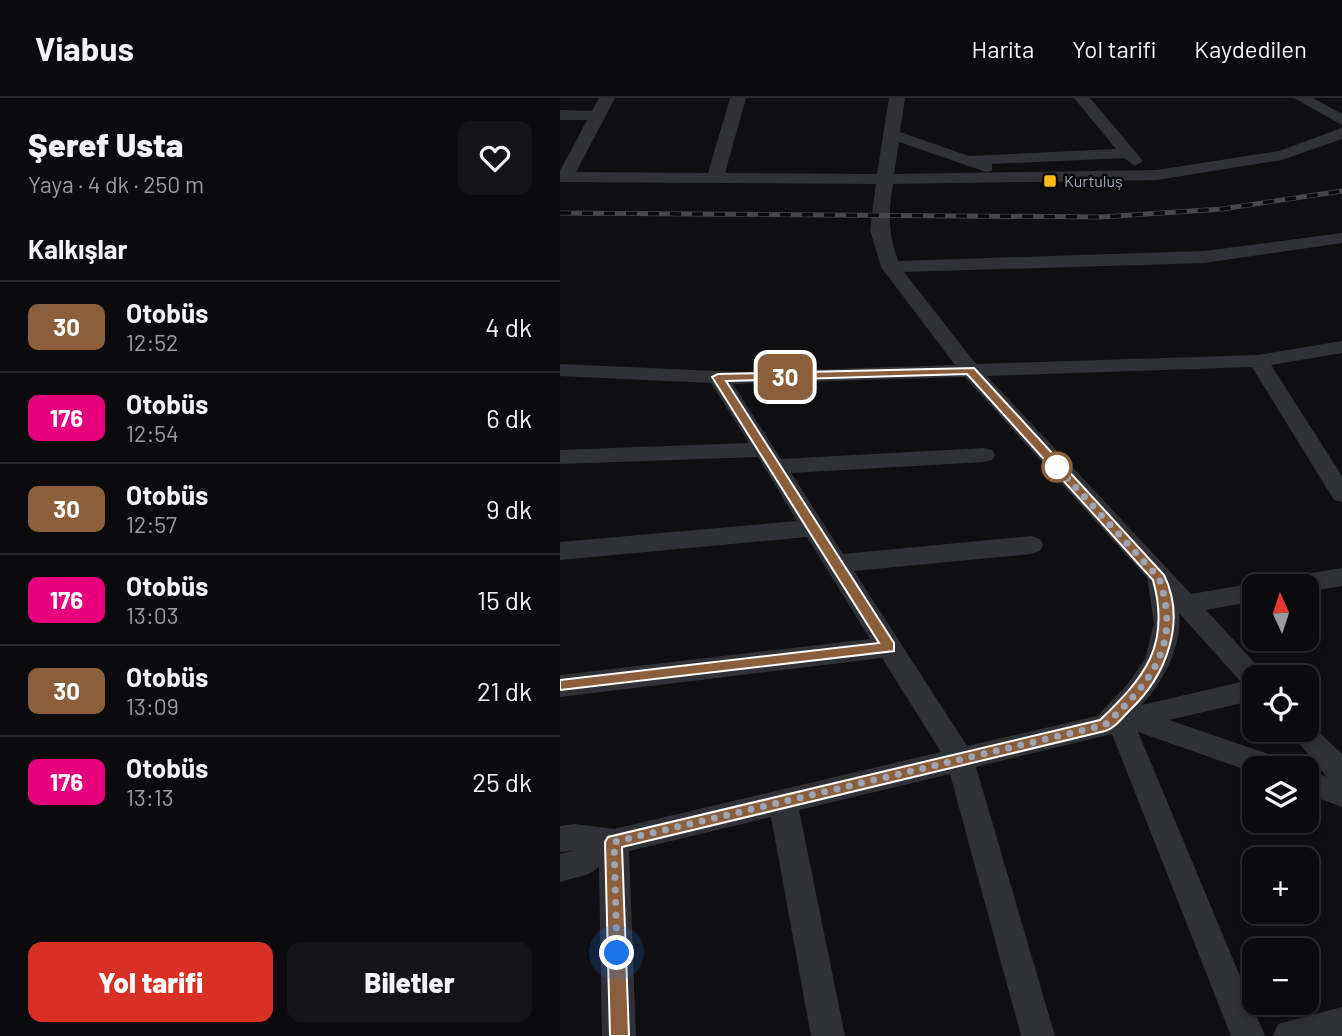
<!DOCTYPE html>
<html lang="tr">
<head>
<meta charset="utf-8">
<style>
  :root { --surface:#0b0b0d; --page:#141416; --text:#f1f3f6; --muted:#9a9b9d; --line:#2b2b2e; --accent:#d93025 }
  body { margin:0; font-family:Barlow,sans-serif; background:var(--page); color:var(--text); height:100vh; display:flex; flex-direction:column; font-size:26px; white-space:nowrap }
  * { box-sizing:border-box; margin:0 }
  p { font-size:23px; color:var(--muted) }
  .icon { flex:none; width:38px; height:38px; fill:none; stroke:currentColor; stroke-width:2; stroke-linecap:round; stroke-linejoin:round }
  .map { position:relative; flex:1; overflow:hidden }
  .panel { display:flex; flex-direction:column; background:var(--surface); width:560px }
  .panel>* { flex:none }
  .badge { padding:0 14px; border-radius:10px; font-size:24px; line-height:46px }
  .needle { width:46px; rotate:357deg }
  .tools { position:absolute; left:682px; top:476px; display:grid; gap:14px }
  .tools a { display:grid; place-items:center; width:77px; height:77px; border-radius:14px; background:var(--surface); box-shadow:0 4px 10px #0003,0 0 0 2px var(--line); font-size:35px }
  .you { position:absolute; width:35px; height:35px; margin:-18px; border:5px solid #fff; border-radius:50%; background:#1a73e8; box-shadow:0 0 0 10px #1a73e833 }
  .map>.badge { position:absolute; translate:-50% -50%; box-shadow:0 0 0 4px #fff }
  h2 { padding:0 28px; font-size:26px; line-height:63px }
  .round { display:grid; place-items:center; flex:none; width:74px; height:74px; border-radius:14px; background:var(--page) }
  .overview { display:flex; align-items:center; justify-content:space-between; height:119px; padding:0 28px }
  h1 { font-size:33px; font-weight:800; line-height:52px }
  .action { display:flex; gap:14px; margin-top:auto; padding:14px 28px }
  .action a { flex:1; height:80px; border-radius:14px; background:var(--accent); color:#fff; font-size:28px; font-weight:800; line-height:80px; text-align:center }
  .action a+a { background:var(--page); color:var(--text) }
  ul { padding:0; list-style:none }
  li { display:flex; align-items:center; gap:21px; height:91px; padding:0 28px; border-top:2px solid var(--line) }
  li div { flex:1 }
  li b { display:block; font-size:26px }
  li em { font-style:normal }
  li .badge { min-width:77px; font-weight:700; text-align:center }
  header { display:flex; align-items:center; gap:42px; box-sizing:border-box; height:98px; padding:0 35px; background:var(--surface); border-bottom:2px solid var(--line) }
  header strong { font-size:33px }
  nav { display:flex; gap:38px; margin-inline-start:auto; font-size:24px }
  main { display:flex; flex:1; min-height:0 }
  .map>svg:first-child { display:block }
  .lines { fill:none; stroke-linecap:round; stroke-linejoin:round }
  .minor { fill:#303136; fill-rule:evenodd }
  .rail-casing { stroke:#45474d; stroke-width:5 }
  .rail { stroke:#0a0a0c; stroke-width:3.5; stroke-dasharray:11; stroke-linecap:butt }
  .line { fill:#8b5e3c; stroke:#fff; stroke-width:2 }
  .walk { stroke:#9fa4b3; stroke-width:7; stroke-dasharray:0 12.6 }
  .poi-dot { fill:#ffba19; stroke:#0a0a0c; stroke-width:2.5 }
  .stop-dot { fill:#fff; stroke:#8b5e3c; stroke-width:3.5 }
  .labels { text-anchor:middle; stroke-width:5; stroke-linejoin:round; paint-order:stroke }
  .far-poi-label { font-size:16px; fill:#9fa4b3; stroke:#0a0a0c; text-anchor:start }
</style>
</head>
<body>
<header>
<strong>Viabus</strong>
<nav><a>Harita</a><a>Yol tarifi</a><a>Kaydedilen</a></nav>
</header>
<main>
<section class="panel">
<div class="overview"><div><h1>Şeref Usta</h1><p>Yaya · 4 dk · 250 m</p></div><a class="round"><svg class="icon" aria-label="heart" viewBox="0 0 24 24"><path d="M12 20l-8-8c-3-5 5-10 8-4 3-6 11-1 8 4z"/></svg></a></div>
<h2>Kalkışlar</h2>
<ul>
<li><span class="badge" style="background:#8b5e3c;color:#fff">30</span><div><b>Otobüs</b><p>12:52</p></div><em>4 dk</em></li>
<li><span class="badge" style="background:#e6007e;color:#fff">176</span><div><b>Otobüs</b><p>12:54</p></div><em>6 dk</em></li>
<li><span class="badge" style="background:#8b5e3c;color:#fff">30</span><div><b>Otobüs</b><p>12:57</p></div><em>9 dk</em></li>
<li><span class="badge" style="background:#e6007e;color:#fff">176</span><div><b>Otobüs</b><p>13:03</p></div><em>15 dk</em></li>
<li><span class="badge" style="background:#8b5e3c;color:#fff">30</span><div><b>Otobüs</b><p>13:09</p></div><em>21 dk</em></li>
<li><span class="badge" style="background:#e6007e;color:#fff">176</span><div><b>Otobüs</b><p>13:13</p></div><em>25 dk</em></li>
</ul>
<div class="action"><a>Yol tarifi</a><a>Biletler</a></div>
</section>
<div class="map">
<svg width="782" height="938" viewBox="0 0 782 938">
  <rect width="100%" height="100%" fill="#0f0f11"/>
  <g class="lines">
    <path class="minor" d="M39 0H55L16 74 148 75 170 0H186L165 75 317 76 329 0H345L340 34 409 58 556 51 514 0H530L583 63 575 68 564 60 432 66V73L426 74 339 44 334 76 597 72 719 53 782 30V41L722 62 597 82 333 86C328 117 328 133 338 163L644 153 782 135V145L644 165 344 174 416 266 698 257 782 243V255L711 267 782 378V404L774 402 692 269 427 278 631 496 695 485 704 488H695V503L646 512 704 575 707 579H695V602L609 622 726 662 730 670H695V675L578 634 705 938H671L552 636 416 669 495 938H461L390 676 239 712 285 938H251L211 719 69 753 76 938H42L39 769 29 776 0 784V756L15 752 0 754V728L15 726 54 731 381 654 322 560 0 599V577L310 541 247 439 0 462V444L237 423 198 359 0 366V352L189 345 151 285 0 278V266L179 274 395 267 321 169 310 132 316 86 0 84V73L27 22H0V12L32 13ZM405 279 587 480 594 525 585 561 567 587 537 618 407 648 294 473 471 456 480 453 483 447 480 441 471 438 283 456 231 375 424 364 432 362 435 357 432 352 424 350 221 361 173 286ZM619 515 681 584 582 607C604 582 622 549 619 515Z
      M734 0H753L782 16V27Z
      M782 470V488L747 494V488H714L717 482 726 479Z
      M747 623 782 656V709L747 696V671L767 679 728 632H747Z
      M782 909V938H713L718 926Z"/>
    <g class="rail-casing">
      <path id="rail" d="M0 115 541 119 662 111 782 93"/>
    </g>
    <use href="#rail" class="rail"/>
  </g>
  <path class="line" d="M414 270 604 477C627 524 606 578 570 612 562 620 555 630 545 633L62 749 69 938H50L45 744 48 739 540 622C585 579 611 547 593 482L407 276 166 283 334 545V553L0 592V582L319 545 152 279 158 276Z"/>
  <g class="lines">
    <path class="walk" d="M57 855 54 744 545 627C591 584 622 547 599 480L497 369"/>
  </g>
  <rect class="poi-dot" x="483" y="76" width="14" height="14" rx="3.5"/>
  <circle class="stop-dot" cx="497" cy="369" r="14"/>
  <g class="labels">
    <g class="far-poi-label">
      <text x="504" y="89">Kurtuluş</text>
    </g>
  </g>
</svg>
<div class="tools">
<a><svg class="needle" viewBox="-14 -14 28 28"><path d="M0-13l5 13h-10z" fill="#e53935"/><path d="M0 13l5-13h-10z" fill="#9a9b9d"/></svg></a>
<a><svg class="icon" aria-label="locate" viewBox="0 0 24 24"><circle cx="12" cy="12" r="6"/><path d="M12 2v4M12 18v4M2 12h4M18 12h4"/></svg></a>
<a><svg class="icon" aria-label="layers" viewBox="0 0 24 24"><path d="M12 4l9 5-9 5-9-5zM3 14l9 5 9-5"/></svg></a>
<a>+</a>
<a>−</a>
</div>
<div class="you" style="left:57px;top:855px"></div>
<b class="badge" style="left:225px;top:279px;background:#8b5e3c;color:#fff">30</b>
</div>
</main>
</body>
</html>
